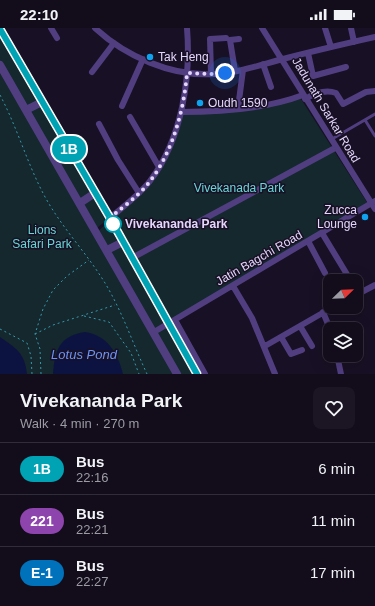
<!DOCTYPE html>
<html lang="en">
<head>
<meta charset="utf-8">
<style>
  :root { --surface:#120c1b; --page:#1b1524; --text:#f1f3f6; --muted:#9c9ba3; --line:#312c3a }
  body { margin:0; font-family:Helvetica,sans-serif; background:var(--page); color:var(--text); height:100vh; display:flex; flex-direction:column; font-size:15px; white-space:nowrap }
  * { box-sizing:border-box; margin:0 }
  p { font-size:13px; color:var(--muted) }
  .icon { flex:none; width:22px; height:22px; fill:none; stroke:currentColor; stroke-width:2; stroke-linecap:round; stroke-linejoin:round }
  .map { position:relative; height:346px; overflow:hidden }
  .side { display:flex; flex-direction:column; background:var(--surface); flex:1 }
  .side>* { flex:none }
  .badge { padding:0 8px; border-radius:13px; font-size:14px; line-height:26px }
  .needle { width:26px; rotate:67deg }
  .controls { position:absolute; left:323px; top:246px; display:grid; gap:8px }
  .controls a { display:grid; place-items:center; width:40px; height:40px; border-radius:8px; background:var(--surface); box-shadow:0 4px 16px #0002,0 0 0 1px var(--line); font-size:20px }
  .you { position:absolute; width:20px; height:20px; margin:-10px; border:3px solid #fff; border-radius:50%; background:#1a73e8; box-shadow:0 0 0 6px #1a73e833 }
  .map>.badge { position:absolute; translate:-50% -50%; box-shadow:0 0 0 2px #fff }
  .round { display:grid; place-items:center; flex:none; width:42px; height:42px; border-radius:8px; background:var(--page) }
  .overview { display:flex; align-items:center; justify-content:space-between; height:68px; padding:0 20px }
  h1 { font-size:19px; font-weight:700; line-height:30px }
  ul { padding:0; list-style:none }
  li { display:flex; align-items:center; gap:12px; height:52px; padding:0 20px; border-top:1px solid var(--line) }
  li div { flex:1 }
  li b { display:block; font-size:15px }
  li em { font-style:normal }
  li .badge { min-width:44px; font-weight:700; text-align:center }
  .status { display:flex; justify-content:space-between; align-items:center; height:28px; padding:0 20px; background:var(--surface); direction:ltr }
  .status svg { height:11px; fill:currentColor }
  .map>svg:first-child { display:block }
  .green { fill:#14282e }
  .water { fill:#0d1340 }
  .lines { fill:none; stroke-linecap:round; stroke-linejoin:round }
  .path { stroke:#3799af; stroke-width:1; stroke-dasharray:2 3; stroke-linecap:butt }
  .service { stroke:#513e80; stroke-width:3 }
  .minor { stroke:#513e80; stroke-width:6 }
  .tertiary { stroke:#513e80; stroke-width:8 }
  .line-casing { stroke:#fff; stroke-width:9 }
  .line { stroke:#00a3b4; stroke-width:6 }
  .walk { stroke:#e4d6fc; stroke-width:4; stroke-dasharray:0 7.2 }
  .poi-dot { fill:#0fa2ef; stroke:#181024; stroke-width:1.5 }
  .stop-dot { fill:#fff; stroke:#00a3b4; stroke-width:2 }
  .labels { text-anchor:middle; stroke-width:3; stroke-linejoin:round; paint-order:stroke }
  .poi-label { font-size:12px; fill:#e4d6fc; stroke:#181024; text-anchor:start }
  .street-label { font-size:12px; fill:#e4d6fc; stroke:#181024 }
  .park-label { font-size:12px; fill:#66d8d7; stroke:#181024 }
  .stop-label { font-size:12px; font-weight:bold; fill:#e4d6fc; stroke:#181024; text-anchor:start }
  .water-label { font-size:13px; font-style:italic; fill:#6b93f6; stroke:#181024 }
</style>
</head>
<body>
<div class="status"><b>22:10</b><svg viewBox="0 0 49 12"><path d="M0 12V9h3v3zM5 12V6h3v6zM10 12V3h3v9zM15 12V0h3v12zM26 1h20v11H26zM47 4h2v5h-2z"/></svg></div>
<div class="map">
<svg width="375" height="346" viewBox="0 0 375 346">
  <rect width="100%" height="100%" fill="#181024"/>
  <path class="green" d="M0 2 109 190 97 200 0 33Z
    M0 38 175 346H0Z
    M301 71 368 176 171 292 113 191 153 153 183 85Z
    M110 193 168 294 155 302 98 203Z
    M168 297 195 346H179L156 304Z"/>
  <path class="water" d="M85 304C107 307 118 325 123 346H53C55 322 59 308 85 304Z
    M0 309C16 320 25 325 27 346H0Z"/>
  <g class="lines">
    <path class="path" d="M0 67C17 99 27 135 44 167 61 199 86 224 105 255 122 283 133 316 147 346
      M84 288 109 294 131 325 139 346
      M0 301 27 315 31 328 32 346
      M35 306 53 297 115 277
      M41 346 40 321 35 306 43 281 53 262 67 248 89 232"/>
    <path class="service" d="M365 92 375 108
      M332 111 375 86"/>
    <path class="minor" d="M51 0 57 10
      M95 0C125 28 172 49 214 46 238 45 260 37 283 31 314 23 344 16 375 9
      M262 0 375 181
      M325 0 331 19
      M351 0 354 14
      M308 25 313 48 346 39
      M263 36 271 59
      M235 43 230 12 239 11
      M92 44 114 15
      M211 46 210 11 226 10
      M305 71C315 65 325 61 336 65L343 76 366 64 375 63
      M122 78 143 31
      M238 80 243 42
      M181 84C221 84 266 81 303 67
      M130 89 159 139
      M99 96 118 132 139 165
      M110 190C124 178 139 167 150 153 182 111 191 50 187 0
      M322 205 351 253
      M308 213 325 245
      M132 230 335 120
      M233 258 252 290 275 346
      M356 267 375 257
      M323 284 330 301
      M175 292 205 346
      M300 298 312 318
      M154 304 375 173
      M281 309 291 326 302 322
      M265 318 333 279
      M337 327 341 346"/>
    <path class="tertiary" d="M0 1 110 190 197 346
      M0 37 177 346
      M26 82 42 74
      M80 175 95 165
      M107 222 123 214"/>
  </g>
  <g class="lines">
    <g class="line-casing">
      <path id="line" d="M0 1 110 190 197 346"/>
    </g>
    <use href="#line" class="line"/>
    <path class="walk" d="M113 196 110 190C124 178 140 167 151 152 173 122 184 82 187 45L214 46 225 45"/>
  </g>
  <g class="poi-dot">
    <circle cx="150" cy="29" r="4"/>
    <circle cx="200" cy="75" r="4"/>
    <circle cx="365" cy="189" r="4"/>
  </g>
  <circle class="stop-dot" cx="113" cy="196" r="8"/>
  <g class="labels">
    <g class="poi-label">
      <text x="158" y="33">Tak Heng</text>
      <text x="208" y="79">Oudh 1590</text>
      <text x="357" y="186" text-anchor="end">Zucca<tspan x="357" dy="14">Lounge</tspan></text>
    </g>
    <g class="street-label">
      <text transform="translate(326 82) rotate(59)" y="4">Jadunath Sarkar Road</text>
      <text transform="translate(259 230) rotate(-30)" y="4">Jatin Bagchi Road</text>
    </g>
    <g class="park-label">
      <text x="239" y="164">Vivekanada Park</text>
      <text x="42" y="206">Lions<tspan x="42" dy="14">Safari Park</tspan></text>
    </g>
    <g class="stop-label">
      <text x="125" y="200">Vivekananda Park</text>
    </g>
    <g class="water-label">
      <text x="84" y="331">Lotus Pond</text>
    </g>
  </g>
</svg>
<div class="controls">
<a><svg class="needle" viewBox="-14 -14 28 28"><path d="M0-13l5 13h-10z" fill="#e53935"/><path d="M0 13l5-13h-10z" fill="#9c9ba3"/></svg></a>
<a><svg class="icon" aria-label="layers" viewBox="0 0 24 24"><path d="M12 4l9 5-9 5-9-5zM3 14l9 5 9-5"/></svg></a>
</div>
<div class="you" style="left:225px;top:45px"></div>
<b class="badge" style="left:69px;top:121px;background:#00a3b4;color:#fff">1B</b>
</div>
<section class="side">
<div class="overview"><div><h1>Vivekananda Park</h1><p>Walk · 4 min · 270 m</p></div><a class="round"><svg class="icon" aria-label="heart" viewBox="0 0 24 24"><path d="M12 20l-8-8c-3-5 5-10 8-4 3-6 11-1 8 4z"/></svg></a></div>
<ul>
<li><span class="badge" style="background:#00a3b4;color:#fff">1B</span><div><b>Bus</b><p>22:16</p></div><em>6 min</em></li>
<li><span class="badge" style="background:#8e44ad;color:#fff">221</span><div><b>Bus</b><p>22:21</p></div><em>11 min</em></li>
<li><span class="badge" style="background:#0072bc;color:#fff">E-1</span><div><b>Bus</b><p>22:27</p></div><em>17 min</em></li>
</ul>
</section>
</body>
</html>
